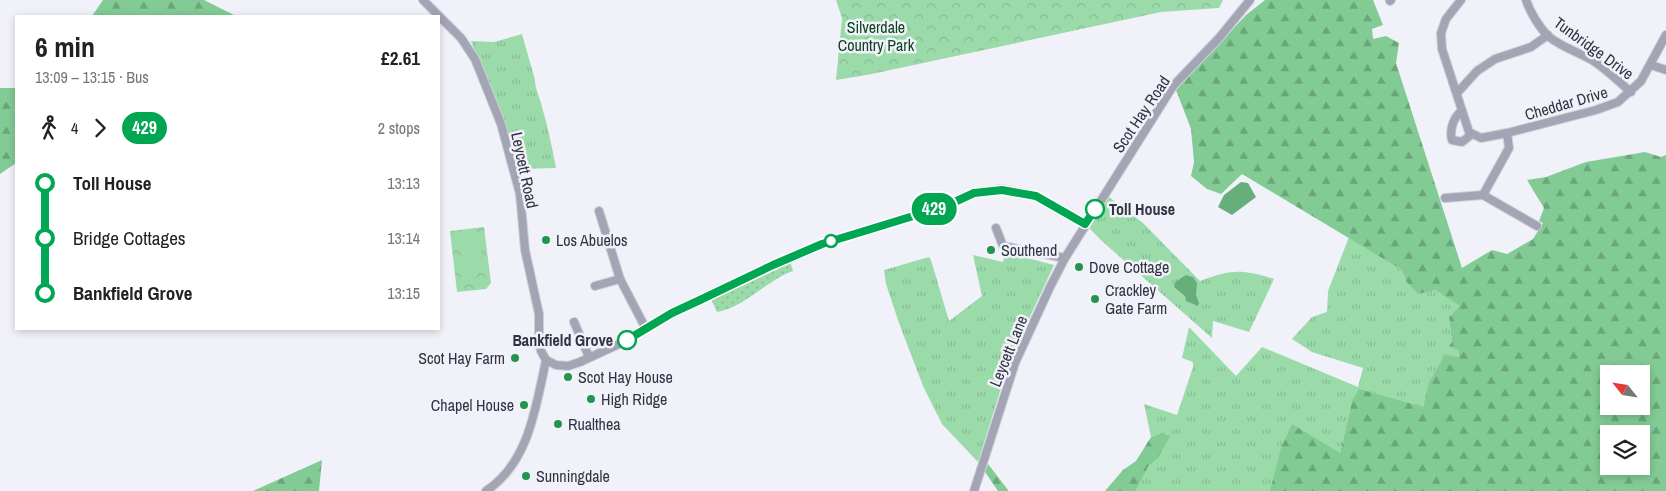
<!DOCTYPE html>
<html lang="en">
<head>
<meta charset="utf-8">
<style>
  :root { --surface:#fff; --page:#f2f2f2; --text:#222; --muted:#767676 }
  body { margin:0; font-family:"Archivo Narrow",sans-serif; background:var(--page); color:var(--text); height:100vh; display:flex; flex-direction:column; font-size:19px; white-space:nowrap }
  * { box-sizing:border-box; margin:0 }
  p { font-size:16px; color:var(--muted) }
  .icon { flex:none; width:28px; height:28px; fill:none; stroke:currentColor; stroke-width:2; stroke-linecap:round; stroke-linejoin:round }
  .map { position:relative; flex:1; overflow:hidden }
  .side { position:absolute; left:15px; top:15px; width:425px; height:315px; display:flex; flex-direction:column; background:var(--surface); border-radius:0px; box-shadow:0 2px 8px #0003 }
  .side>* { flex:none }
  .badge { padding:0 10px; border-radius:16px; font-size:18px; line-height:32px }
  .needle { width:32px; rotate:300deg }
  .fabs { position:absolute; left:1600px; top:365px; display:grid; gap:10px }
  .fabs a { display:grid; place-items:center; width:50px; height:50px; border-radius:0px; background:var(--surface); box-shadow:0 2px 8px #0003; font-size:25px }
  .map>.badge { position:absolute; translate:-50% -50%; box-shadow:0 0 0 2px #fff }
  .legs { display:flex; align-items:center; gap:8px; height:55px; padding:0 20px; font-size:16px }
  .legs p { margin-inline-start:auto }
  .head { display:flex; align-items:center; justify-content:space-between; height:85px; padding:0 20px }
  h1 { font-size:28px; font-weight:700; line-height:38px }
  ul { padding:0 20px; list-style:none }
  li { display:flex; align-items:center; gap:18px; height:55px; font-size:19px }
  li i { display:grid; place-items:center; width:8px; height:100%; margin:0 6px; background:currentColor }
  li i::after { content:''; width:12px; height:12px; margin:-6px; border:4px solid; border-radius:50%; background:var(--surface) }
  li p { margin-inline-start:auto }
  li:first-child i { background:linear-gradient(#0000 50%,currentColor 0) }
  li:last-child i { background:linear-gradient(currentColor 50%,#0000 0) }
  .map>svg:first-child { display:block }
  .grass { fill:url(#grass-tufts) }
  .forest { fill:url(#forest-firs); fill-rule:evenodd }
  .park { fill:url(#park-crowns) }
  .garden { fill:url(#garden-dots) }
  .pitch { fill:#9bdbaa }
  .water { fill:#67af7a }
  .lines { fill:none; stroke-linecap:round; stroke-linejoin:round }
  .minor-casing { stroke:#ced0d8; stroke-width:10 }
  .minor { stroke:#a3a5b5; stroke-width:8 }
  .line-1-casing { stroke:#fff; stroke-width:11 }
  .line-1 { stroke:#00a651; stroke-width:8 }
  .stop-1-dot { fill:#fff; stroke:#00a651; stroke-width:2.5 }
  .poi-dot { fill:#22944e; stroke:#f1f2f9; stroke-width:2 }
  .labels { text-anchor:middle; stroke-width:5; stroke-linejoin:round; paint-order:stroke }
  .park-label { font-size:16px; fill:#0c4421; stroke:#f1f2f9 }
  .street-label { font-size:16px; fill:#313341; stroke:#f1f2f9 }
  .stop-label { font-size:16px; font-weight:bold; fill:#313341; stroke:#f1f2f9; text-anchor:start }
  .poi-label { font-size:16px; fill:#313341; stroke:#f1f2f9; text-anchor:start }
</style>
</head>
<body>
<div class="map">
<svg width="1666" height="491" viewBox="0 0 1666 491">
  <defs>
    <pattern id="grass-tufts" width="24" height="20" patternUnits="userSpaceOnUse" patternTransform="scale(1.25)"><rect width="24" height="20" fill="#9bdbaa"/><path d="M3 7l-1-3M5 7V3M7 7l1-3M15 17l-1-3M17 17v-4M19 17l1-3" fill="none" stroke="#86bc94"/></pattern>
    <pattern id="forest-firs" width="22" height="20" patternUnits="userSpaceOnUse" patternTransform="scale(1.25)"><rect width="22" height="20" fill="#82cb94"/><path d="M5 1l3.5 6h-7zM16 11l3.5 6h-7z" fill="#6ba57a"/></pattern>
    <pattern id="park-crowns" width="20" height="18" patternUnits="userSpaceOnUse" patternTransform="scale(1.25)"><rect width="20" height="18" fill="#9bdbaa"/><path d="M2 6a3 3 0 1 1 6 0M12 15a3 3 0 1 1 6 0" fill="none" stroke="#86bc94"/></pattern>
    <pattern id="garden-dots" width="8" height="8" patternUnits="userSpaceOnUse" patternTransform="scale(1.25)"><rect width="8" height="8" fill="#9bdbaa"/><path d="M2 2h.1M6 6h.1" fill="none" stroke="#86bc94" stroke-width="1.8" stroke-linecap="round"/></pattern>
  </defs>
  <rect width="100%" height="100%" fill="#f1f2f9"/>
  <path class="grass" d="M522 34 535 80C535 90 540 97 542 107 548 127 552 147 556 168L520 169 492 92 471 41 494 42Z
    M1109 197 1143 223 1200 281C1232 269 1242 269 1274 279L1249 332 1213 321 1212 338 1103 242 1090 229 1091 225Z
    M1349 237 1402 270 1406 281 1435 290 1461 306 1449 317 1452 342 1458 350 1459 358 1428 384 1423 407 1352 401 1340 453 1270 491H1136L1148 467 1158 458 1162 433 1151 437 1144 404 1177 415 1193 367V362L1182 358 1189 327 1236 376 1262 347 1358 387 1363 368 1312 352 1292 339 1312 317 1327 312 1328 291Z
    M1005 252 1054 265 1020 338 1002 385 978 462 942 424 923 386 899 323 886 284 884 270 929 257 931 260 949 321 982 296 973 255 1003 262Z"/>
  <path class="forest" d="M103 0H204L234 15V16H92Z
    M1265 0H1373L1383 25 1372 29 1373 39 1386 36 1399 43 1396 63 1462 268 1492 250 1507 254 1533 239 1543 223 1539 221 1544 208 1527 180 1546 177 1586 162 1645 152 1661 157 1666 155V491H1270L1281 448 1292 424 1340 453 1352 401 1359 389 1423 407 1428 384 1445 355 1459 357 1458 350 1449 346 1452 342 1449 317 1460 306 1435 290 1418 294 1406 281 1402 270 1242 174 1221 194 1207 189 1191 176 1194 162 1191 129 1176 90 1246 15ZM1609 374H1641V406H1609ZM1609 434H1641V466H1609Z
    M0 88H16V163L0 174Z
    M1162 433 1170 436 1158 458 1148 467 1136 491H1105L1123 470 1136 461 1151 437Z
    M322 460 319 491H252H253Z
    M988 464 1008 490V491H998L985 472Z"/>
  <path class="park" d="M836 0H1223L1219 8 1161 12 867 75 836 80 842 18Z
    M484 227 491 283 486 289 457 292 450 231Z"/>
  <path class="garden" d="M790 261 793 271C767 280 744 308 717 312L711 299Z"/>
  <path class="pitch" d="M479 232 483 270 463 272 460 234Z"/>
  <path class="water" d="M1241 182 1248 183 1256 197 1232 215 1218 207 1224 195Z
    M1186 275 1193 277 1197 283 1196 295 1199 303 1198 306 1186 301 1185 296 1174 287 1175 282Z"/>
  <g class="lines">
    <g class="minor-casing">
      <path id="minor" d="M423 0 461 38 475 59 501 124 520 194 525 250 539 314V343L541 351 546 360 556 365 568 366 580 362 619 344 672 313 714 293 822 244 946 206 974 193 1002 189 1036 196 1085 224
        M1461 0 1446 19 1441 33 1442 49 1469 132 1481 138 1507 133 1596 110 1618 102 1641 81 1666 35
        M1526 0C1530 12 1539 27 1548 36 1561 47 1578 52 1592 60 1606 69 1618 81 1631 92
        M1390 1 1391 0
        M1651 65 1666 70
        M1457 93 1477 71 1495 59 1531 47 1548 35
        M1462 111C1454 116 1449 130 1452 140L1462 142 1472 134
        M1483 195 1509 148 1507 133
        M1445 198 1483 195 1537 226
        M599 211 620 279 646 329
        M996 228 1003 246 1065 258
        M595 286 620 279
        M574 322 589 357
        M486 491C529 463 536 406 546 360
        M974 491 1015 363 1050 287 1065 258 1173 86 1219 38 1250 0"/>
    </g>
    <use href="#minor" class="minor"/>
  </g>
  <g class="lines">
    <g class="line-1-casing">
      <path id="line-1" d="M627 340 672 313 700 300 773 265 822 244 946 206 974 193 1002 190 1036 196 1085 224 1095 209"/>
    </g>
    <use href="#line-1" class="line-1"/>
  </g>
  <g class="stop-1-dot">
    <circle cx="1095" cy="209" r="9"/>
    <circle cx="831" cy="241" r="6"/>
    <circle cx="627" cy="340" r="9"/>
  </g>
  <g class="poi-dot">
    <circle cx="546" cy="240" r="5"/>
    <circle cx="991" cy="250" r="5"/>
    <circle cx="1079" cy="267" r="5"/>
    <circle cx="1095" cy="299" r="5"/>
    <circle cx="515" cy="358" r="5"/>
    <circle cx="568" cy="377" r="5"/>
    <circle cx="591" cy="399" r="5"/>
    <circle cx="524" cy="405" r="5"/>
    <circle cx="558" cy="424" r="5"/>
    <circle cx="526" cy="476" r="5"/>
  </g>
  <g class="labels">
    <g class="park-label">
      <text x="876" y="33">Silverdale<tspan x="876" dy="18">Country Park</tspan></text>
    </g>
    <g class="street-label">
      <text transform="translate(1594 48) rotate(36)" y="6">Tunbridge Drive</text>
      <text transform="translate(1566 103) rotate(-16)" y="6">Cheddar Drive</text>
      <text transform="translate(1141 114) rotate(-56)" y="6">Scot Hay Road</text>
      <text transform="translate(525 170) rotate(78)" y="6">Leycett Road</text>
      <text transform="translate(1008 351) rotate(-68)" y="6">Leycett Lane</text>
    </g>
    <g class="stop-label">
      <text x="1109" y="215">Toll House</text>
      <text x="613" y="346" text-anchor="end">Bankfield Grove</text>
    </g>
    <g class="poi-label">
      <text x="556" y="246">Los Abuelos</text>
      <text x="1001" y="256">Southend</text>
      <text x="1089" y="273">Dove Cottage</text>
      <text x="1105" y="296">Crackley<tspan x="1105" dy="18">Gate Farm</tspan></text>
      <text x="505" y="364" text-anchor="end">Scot Hay Farm</text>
      <text x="578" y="383">Scot Hay House</text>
      <text x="601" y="405">High Ridge</text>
      <text x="514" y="411" text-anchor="end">Chapel House</text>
      <text x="568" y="430">Rualthea</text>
      <text x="536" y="482">Sunningdale</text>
    </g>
  </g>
</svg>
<div class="fabs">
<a><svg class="needle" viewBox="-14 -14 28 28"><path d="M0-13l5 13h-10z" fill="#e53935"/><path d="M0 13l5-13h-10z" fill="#767676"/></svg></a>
<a><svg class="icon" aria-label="layers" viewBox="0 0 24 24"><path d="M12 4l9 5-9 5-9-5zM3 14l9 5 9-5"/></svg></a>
</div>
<b class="badge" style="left:934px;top:209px;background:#00a651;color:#fff">429</b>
<section class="side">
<div class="head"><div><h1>6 min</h1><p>13:09 – 13:15 · Bus</p></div><b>£2.61</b></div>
<div class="legs"><svg class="icon" aria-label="walk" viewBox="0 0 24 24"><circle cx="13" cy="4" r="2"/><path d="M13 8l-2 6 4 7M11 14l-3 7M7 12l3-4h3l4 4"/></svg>4<svg class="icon" aria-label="forward" viewBox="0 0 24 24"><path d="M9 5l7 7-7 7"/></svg><b class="badge" style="background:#00a651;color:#fff">429</b><p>2 stops</p></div>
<ul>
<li><i style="color:#00a651"></i><b>Toll House</b><p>13:13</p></li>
<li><i style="color:#00a651"></i><span>Bridge Cottages</span><p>13:14</p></li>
<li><i style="color:#00a651"></i><b>Bankfield Grove</b><p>13:15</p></li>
</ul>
</section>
</div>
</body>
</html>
